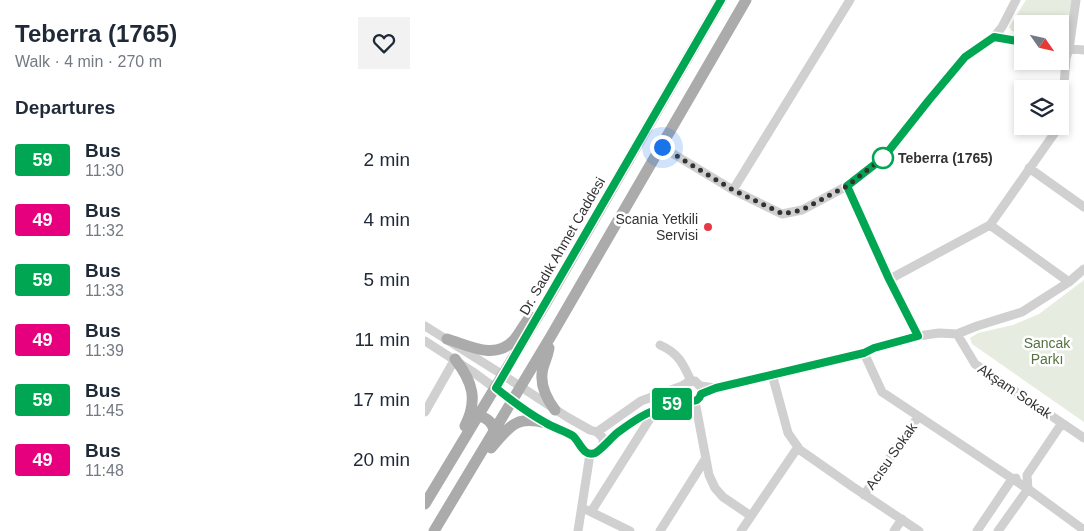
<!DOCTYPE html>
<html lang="en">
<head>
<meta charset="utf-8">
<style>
  :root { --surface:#fff; --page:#f2f2f3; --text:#1f2937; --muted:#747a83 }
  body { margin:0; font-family:Helvetica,sans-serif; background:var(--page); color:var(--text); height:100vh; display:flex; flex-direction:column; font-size:19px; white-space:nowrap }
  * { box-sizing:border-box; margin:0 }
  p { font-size:16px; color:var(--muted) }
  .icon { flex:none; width:28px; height:28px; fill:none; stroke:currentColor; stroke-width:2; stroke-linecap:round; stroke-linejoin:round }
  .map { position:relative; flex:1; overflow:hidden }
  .details { display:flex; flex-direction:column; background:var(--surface); width:425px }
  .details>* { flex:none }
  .badge { padding:0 10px; border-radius:4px; font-size:18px; line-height:32px }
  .needle { width:32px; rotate:124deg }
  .fabs { position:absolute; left:589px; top:15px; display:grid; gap:10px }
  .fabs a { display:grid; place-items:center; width:55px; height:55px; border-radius:0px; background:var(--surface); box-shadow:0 2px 8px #0003; font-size:25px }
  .you { position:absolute; width:25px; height:25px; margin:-12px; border:4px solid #fff; border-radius:50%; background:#1a73e8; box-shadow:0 0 0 8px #1a73e833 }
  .map>.badge { position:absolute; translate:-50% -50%; box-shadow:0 0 0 2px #fff }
  h2 { padding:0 15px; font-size:19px; line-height:45px }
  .round { display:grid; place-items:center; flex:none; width:52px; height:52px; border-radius:0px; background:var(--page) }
  .head { display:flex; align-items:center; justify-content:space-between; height:85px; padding:0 15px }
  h1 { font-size:24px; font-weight:800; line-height:38px }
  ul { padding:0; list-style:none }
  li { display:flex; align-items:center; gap:15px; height:60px; padding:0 15px }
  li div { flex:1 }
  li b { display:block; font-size:19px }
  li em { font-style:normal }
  li .badge { min-width:55px; font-weight:700; text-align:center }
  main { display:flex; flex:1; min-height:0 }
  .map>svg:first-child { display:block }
  .green { fill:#e6ecdf }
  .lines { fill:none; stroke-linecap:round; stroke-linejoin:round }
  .minor { stroke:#d0d0d0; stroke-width:9 }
  .major { stroke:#ababab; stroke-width:11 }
  .line-casing { stroke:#fff; stroke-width:11 }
  .line { stroke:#00a651; stroke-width:8 }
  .walk { stroke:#333; stroke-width:5; stroke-dasharray:0 9 }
  .stop-dot { fill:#fff; stroke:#00a651; stroke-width:2.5 }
  .poi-dot { fill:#e63946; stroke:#fff; stroke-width:2 }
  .labels { text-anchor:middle; stroke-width:5; stroke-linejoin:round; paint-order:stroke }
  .stop-label { font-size:14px; font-weight:bold; fill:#333; stroke:#fff; text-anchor:start }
  .poi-label { font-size:14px; fill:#333; stroke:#fff; text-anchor:end }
  .street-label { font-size:14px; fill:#333; stroke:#fff }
  .park-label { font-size:14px; fill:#56703f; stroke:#fff }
</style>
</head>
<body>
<main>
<section class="details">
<div class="head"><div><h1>Teberra (1765)</h1><p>Walk · 4 min · 270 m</p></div><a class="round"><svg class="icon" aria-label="heart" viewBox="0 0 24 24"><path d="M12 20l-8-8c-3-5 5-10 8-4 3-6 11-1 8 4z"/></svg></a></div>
<h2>Departures</h2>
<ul>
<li><span class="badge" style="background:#00a651;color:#fff">59</span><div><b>Bus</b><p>11:30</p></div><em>2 min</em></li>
<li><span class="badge" style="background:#e6007e;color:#fff">49</span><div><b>Bus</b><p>11:32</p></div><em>4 min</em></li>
<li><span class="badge" style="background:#00a651;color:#fff">59</span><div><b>Bus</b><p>11:33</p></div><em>5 min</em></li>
<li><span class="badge" style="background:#e6007e;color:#fff">49</span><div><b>Bus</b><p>11:39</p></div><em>11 min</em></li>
<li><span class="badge" style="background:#00a651;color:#fff">59</span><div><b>Bus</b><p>11:45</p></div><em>17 min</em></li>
<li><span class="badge" style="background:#e6007e;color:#fff">49</span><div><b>Bus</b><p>11:48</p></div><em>20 min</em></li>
</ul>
</section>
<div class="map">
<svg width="659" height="531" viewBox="0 0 659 531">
  <rect width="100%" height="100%" fill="#fff"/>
  <path class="green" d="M601 0H647L643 37 635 36V24H598L597 33 587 31 584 27Z
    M659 280V422L547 344 545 338 553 333 588 325 614 314Z"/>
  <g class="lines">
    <path class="minor" d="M569 37 598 42
      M635 48 659 50
      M635 119 637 115 641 58 644 49 651 0
      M237 147 308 190 357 214 377 210 422 186 458 158 504 100 540 57 569 37 577 27 591 0
      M604 168 659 207
      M422 186 465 279 493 336
      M308 190 425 0
      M565 225 644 282
      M465 279 565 225 631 131 632 126
      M0 326 78 375 142 417 165 430 172 432 178 438V446
      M532 334 550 364 659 438
      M0 341 48 372 104 413 121 423 147 436 152 440 157 449 160 452 165 454 170 453 175 451 178 446 192 433 224 412 241 405 263 400 270 401 275 397 276 394 291 388 439 353 449 348 493 336 514 333 532 334 552 326 597 312 644 282 659 269
      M235 345C253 353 258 363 266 381
      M439 353 457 392 603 489 659 530
      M347 374 363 433 375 450 428 487 494 531
      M270 401 284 475 290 488 298 497 326 516
      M0 412 30 359
      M172 432 216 401 257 386 263 382 270 381 275 386 291 388
      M439 495 493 417
      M162 510 205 531
      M166 512 231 409
      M153 531 165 454
      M235 531 281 458
      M316 531 373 447
      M469 531 477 519
      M552 531 587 479 591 478
      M573 531 603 489 602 475 637 423"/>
    <path class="major" d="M22 339C43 345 70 361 89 340 95 333 99 324 105 317
      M124 348C123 355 120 361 118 368 114 383 121 398 130 410
      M30 359C48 382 53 400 40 426
      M54 416C62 418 68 423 69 431
      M66 448C85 427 89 415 121 423
      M0 504 121 303 296 0
      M9 531 126 336 321 0"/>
  </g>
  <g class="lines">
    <g class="line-casing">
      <path id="line" d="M296 0 71 388C87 401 103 413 121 423 129 428 140 431 148 436 155 442 158 457 170 453 175 451 187 437 192 433 203 425 216 415 228 411 238 406 249 402 261 401 265 400 268 402 272 400 275 398 275 397 276 394L291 388 439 353 449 348 493 336 464 279 422 186 458 158 504 100 540 57 569 37 598 42"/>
    </g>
    <use href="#line" class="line"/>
    <path class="walk" d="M237 147 308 190 358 214 377 210 422 186 458 158"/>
  </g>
  <circle class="stop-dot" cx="458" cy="158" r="10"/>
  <circle class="poi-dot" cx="283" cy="227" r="5"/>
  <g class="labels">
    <g class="stop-label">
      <text x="473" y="163">Teberra (1765)</text>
    </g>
    <g class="poi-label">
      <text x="273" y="224">Scania Yetkili<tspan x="273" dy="16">Servisi</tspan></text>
    </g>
    <g class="street-label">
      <text transform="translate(137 246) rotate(-60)" y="5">Dr. Sadık Ahmet Caddesi</text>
      <text transform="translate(590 391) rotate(34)" y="5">Akşam Sokak</text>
      <text transform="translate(466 456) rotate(-55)" y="5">Acısu Sokak</text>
    </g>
    <g class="park-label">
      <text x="622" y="348">Sancak<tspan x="622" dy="16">Parkı</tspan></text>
    </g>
  </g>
</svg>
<div class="fabs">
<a><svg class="needle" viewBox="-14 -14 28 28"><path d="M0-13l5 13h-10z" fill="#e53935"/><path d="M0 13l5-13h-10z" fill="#747a83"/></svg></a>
<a><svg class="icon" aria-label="layers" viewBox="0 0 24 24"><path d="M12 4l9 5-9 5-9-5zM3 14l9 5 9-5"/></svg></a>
</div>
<div class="you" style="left:237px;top:147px"></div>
<b class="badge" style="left:247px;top:404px;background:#00a651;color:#fff">59</b>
</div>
</main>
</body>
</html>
